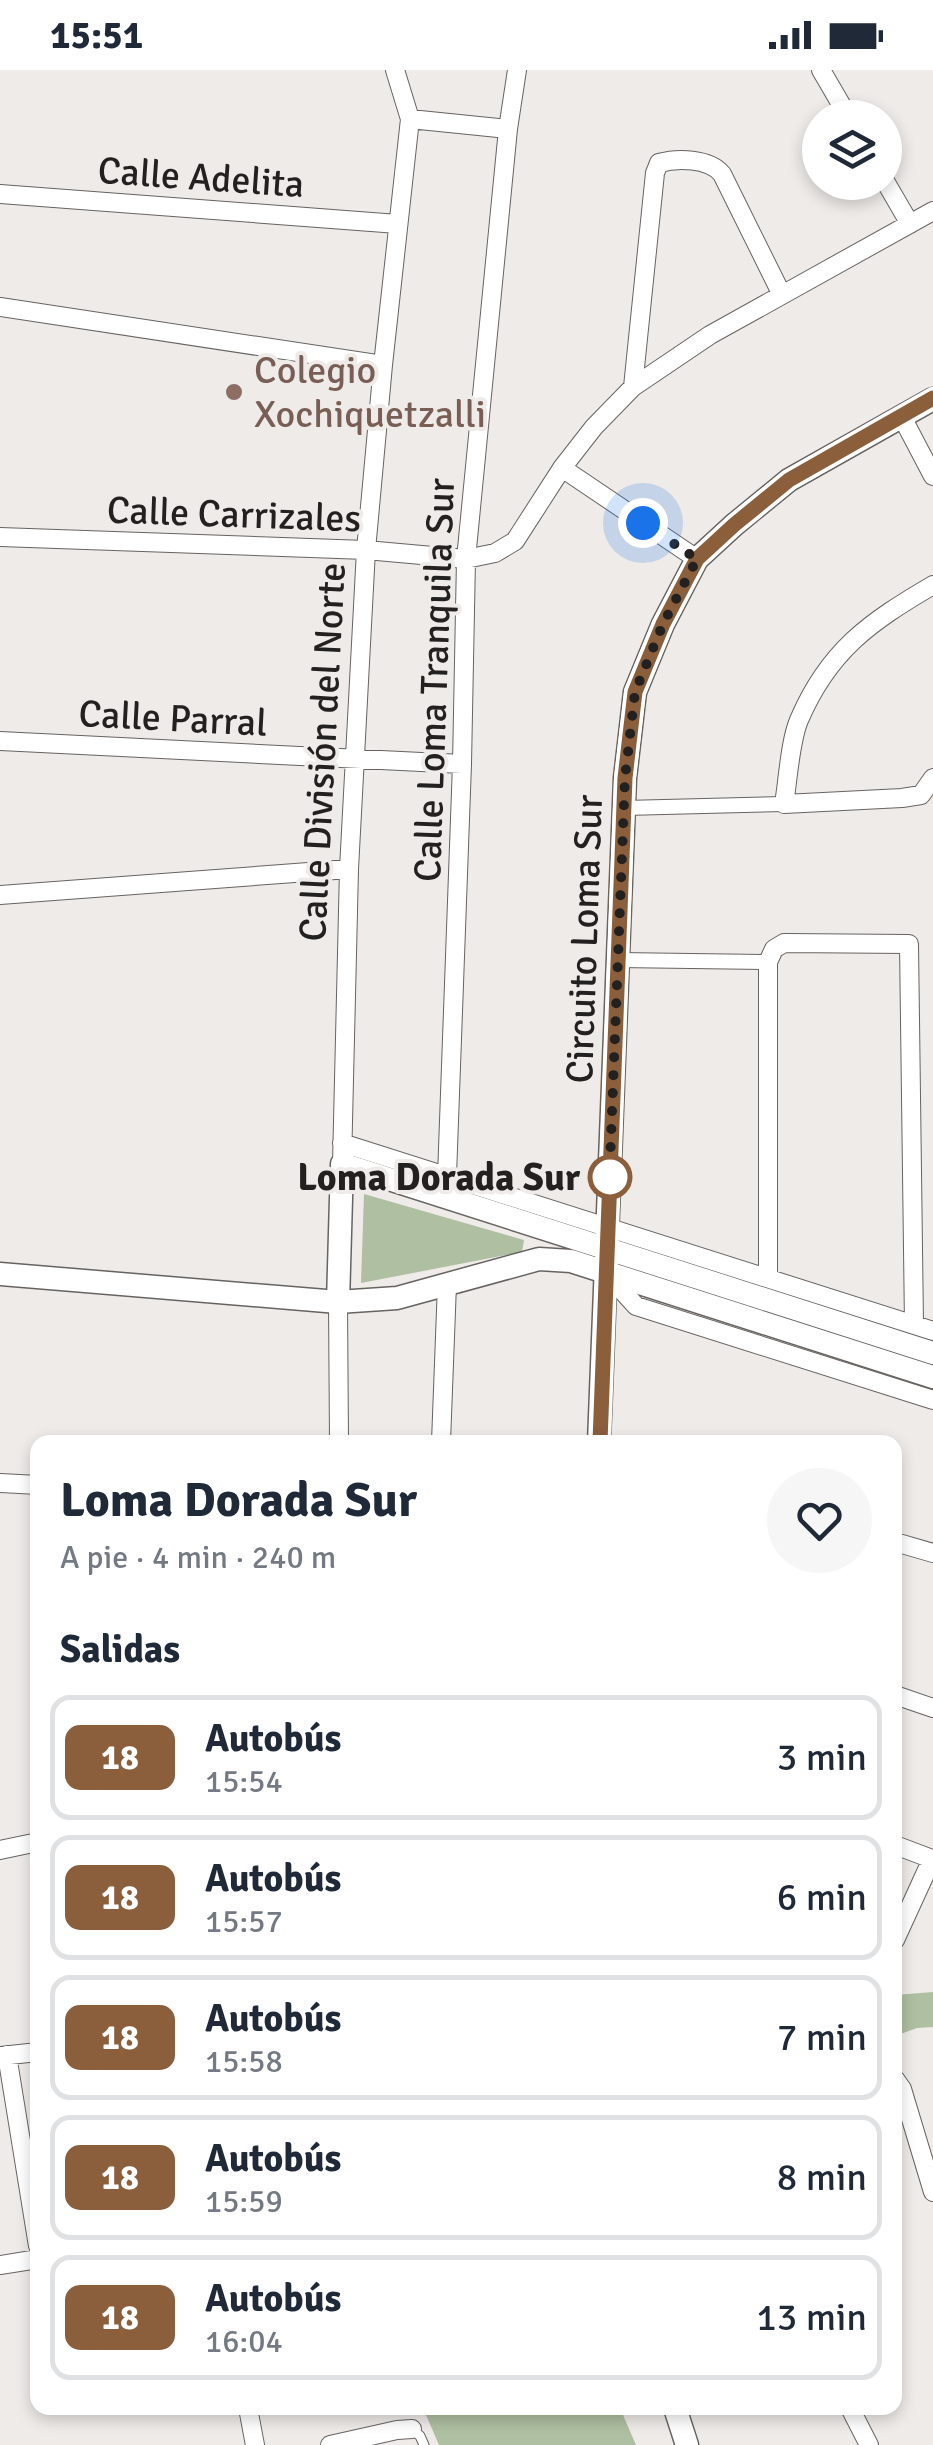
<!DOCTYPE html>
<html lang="es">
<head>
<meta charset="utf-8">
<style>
  :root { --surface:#fff; --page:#f6f6f7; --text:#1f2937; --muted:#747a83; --line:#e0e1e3 }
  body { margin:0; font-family:Signika,sans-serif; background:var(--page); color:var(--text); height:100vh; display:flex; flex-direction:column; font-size:38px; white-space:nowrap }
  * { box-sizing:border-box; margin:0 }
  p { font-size:32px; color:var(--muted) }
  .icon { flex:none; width:55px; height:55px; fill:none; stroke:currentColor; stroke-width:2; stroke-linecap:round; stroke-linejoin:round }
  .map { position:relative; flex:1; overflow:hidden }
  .panel { position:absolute; left:30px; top:1365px; width:872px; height:980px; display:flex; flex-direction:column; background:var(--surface); border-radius:20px; box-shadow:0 5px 15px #0003 }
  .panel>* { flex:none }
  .badge { padding:0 20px; border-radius:15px; font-size:35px; line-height:65px }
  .tools { position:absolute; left:802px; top:30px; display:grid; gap:20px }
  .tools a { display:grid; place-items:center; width:100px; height:100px; border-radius:50%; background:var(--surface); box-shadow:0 5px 15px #0003; font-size:50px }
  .you { position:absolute; width:50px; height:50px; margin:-25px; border:8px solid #fff; border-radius:50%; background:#1a73e8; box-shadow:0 0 0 15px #1a73e833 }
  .map>.badge { position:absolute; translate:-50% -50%; box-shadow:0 0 0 5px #fff }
  h2 { padding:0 30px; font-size:38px; line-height:90px }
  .round { display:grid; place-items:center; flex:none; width:105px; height:105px; border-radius:52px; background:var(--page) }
  .overview { display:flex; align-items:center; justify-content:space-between; height:170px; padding:0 30px }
  h1 { font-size:48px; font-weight:700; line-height:75px }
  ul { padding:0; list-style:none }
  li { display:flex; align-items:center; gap:30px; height:125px; margin:0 20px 15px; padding:0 10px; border:5px solid var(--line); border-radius:20px }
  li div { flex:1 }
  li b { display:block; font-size:38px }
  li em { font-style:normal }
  li .badge { min-width:110px; font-weight:700; text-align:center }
  .status { display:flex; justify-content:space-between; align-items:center; height:70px; padding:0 50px; background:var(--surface); direction:ltr }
  .status svg { height:28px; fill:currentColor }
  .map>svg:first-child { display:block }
  .green { fill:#afbfa1 }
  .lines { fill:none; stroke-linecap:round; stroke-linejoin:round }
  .service-casing { stroke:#676360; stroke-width:11 }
  .pedestrian-casing { stroke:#676360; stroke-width:16 }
  .minor-casing { stroke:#676360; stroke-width:20 }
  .tertiary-casing { stroke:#676360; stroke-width:25 }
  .service { stroke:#fff; stroke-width:9 }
  .pedestrian { stroke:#fff; stroke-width:14 }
  .minor { stroke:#fff; stroke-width:18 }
  .tertiary { stroke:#fff; stroke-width:22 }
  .line-casing { stroke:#fff; stroke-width:22 }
  .line { stroke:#8b5e3c; stroke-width:15 }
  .walk { stroke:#232120; stroke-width:10; stroke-dasharray:0 18 }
  .education-dot { fill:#8d6e63; stroke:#efebe8; stroke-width:4 }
  .stop-dot { fill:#fff; stroke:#8b5e3c; stroke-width:5 }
  .labels { text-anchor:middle; stroke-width:8; stroke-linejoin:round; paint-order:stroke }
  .street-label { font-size:38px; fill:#232120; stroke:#efebe8 }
  .education-label { font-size:38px; fill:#785e54; stroke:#efebe8; text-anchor:start }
  .stop-label { font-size:38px; font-weight:bold; fill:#232120; stroke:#efebe8; text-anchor:end }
</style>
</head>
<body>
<div class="status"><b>15:51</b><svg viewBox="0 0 49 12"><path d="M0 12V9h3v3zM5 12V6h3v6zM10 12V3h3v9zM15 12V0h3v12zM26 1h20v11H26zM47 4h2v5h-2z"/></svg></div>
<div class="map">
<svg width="933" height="2375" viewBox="0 0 933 2375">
  <rect width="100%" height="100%" fill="#efebe8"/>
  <path class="green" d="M364 1124 524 1170 522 1182 361 1213Z
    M933 1922V1957L917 1958 895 1966V1925Z
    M423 2338H620L636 2375H439Z"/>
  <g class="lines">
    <g class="service-casing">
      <path id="service" d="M412 2359 420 2366 424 2375"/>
    </g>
    <g class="pedestrian-casing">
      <path id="pedestrian" d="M624 738 784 734
        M618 890 768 892"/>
    </g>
    <g class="minor-casing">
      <path id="minor" d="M821 0 849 48
        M410 49 508 59
        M885 111 910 154
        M0 124 398 154
        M0 237 383 295
        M633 317 655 103 659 93C677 88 709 88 722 104L782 225
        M902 347 933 406
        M562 398 697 489
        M0 467 366 480 466 489 495 483 515 471 562 398 594 357 633 317 710 265 933 141
        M933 515C870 552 829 580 799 650 790 671 788 710 784 734L902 728 921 725 933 708
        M0 671 462 694
        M0 825 349 799
        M342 1073 933 1261
        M342 1094 349 799 366 480 383 295 410 49 395 0
        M447 1106 462 694 466 489 508 59 517 0
        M606 1203 636 1236 933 1330
        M768 1208V892L774 879 784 873 909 874 914 1255
        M338 1232 339 1372
        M441 1372 447 1214
        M0 1413 38 1415
        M895 1472 933 1483
        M895 1625 933 1638
        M895 1775 932 1789 895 1870
        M0 1780 38 1772
        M7 1985 38 2176
        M0 1986 38 1982
        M895 2009 902 2019 933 2122
        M0 2195 38 2189
        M248 2338 255 2375
        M850 2338 869 2375
        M330 2375 397 2360 412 2359"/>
    </g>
    <g class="tertiary-casing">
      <path id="tertiary" d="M0 1204 338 1232 397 1228 539 1189 571 1191 933 1307
        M338 1232 342 1094 933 1283
        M599 1372 625 708 635 622 663 554 697 489 734 455 789 410 933 329
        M675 2338 687 2375"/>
    </g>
    <use href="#service" class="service"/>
    <use href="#pedestrian" class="pedestrian"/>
    <use href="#minor" class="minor"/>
    <use href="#tertiary" class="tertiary"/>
  </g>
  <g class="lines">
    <g class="line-casing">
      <path id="line" d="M600 1372 625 708 635 622 663 554 697 489 734 455 789 410 933 328"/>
    </g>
    <use href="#line" class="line"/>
    <path class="walk" d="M610 1107 609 1119 625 708 635 622 663 554 697 489 643 453"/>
  </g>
  <circle class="education-dot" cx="234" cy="322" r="10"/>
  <circle class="stop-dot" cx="610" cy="1107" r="20"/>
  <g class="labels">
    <g class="street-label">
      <text transform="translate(201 107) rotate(4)" y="13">Calle Adelita</text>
      <text transform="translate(234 444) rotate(2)" y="13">Calle Carrizales</text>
      <text transform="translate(434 610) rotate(-88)" y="13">Calle Loma Tranquila Sur</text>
      <text transform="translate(173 648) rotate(3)" y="13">Calle Parral</text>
      <text transform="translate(322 682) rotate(-87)" y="13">Calle División del Norte</text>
      <text transform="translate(584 869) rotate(-88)" y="13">Circuito Loma Sur</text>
    </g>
    <g class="education-label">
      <text x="254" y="313">Colegio<tspan x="254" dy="44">Xochiquetzalli</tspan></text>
    </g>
    <g class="stop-label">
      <text x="580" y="1120">Loma Dorada Sur</text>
    </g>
  </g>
</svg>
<div class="tools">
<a><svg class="icon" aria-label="layers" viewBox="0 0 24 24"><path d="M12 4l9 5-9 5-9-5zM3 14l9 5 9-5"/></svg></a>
</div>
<div class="you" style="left:643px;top:453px"></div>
<section class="panel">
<div class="overview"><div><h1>Loma Dorada Sur</h1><p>A pie · 4 min · 240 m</p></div><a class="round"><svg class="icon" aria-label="heart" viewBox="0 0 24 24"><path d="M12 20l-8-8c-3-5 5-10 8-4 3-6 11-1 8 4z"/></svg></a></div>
<h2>Salidas</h2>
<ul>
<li><span class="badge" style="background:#8b5e3c;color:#fff">18</span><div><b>Autobús</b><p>15:54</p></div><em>3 min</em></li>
<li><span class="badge" style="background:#8b5e3c;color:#fff">18</span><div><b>Autobús</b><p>15:57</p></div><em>6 min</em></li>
<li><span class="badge" style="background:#8b5e3c;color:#fff">18</span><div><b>Autobús</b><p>15:58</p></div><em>7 min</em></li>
<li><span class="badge" style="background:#8b5e3c;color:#fff">18</span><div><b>Autobús</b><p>15:59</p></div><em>8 min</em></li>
<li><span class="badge" style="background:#8b5e3c;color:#fff">18</span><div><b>Autobús</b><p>16:04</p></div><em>13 min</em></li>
</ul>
</section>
</div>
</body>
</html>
